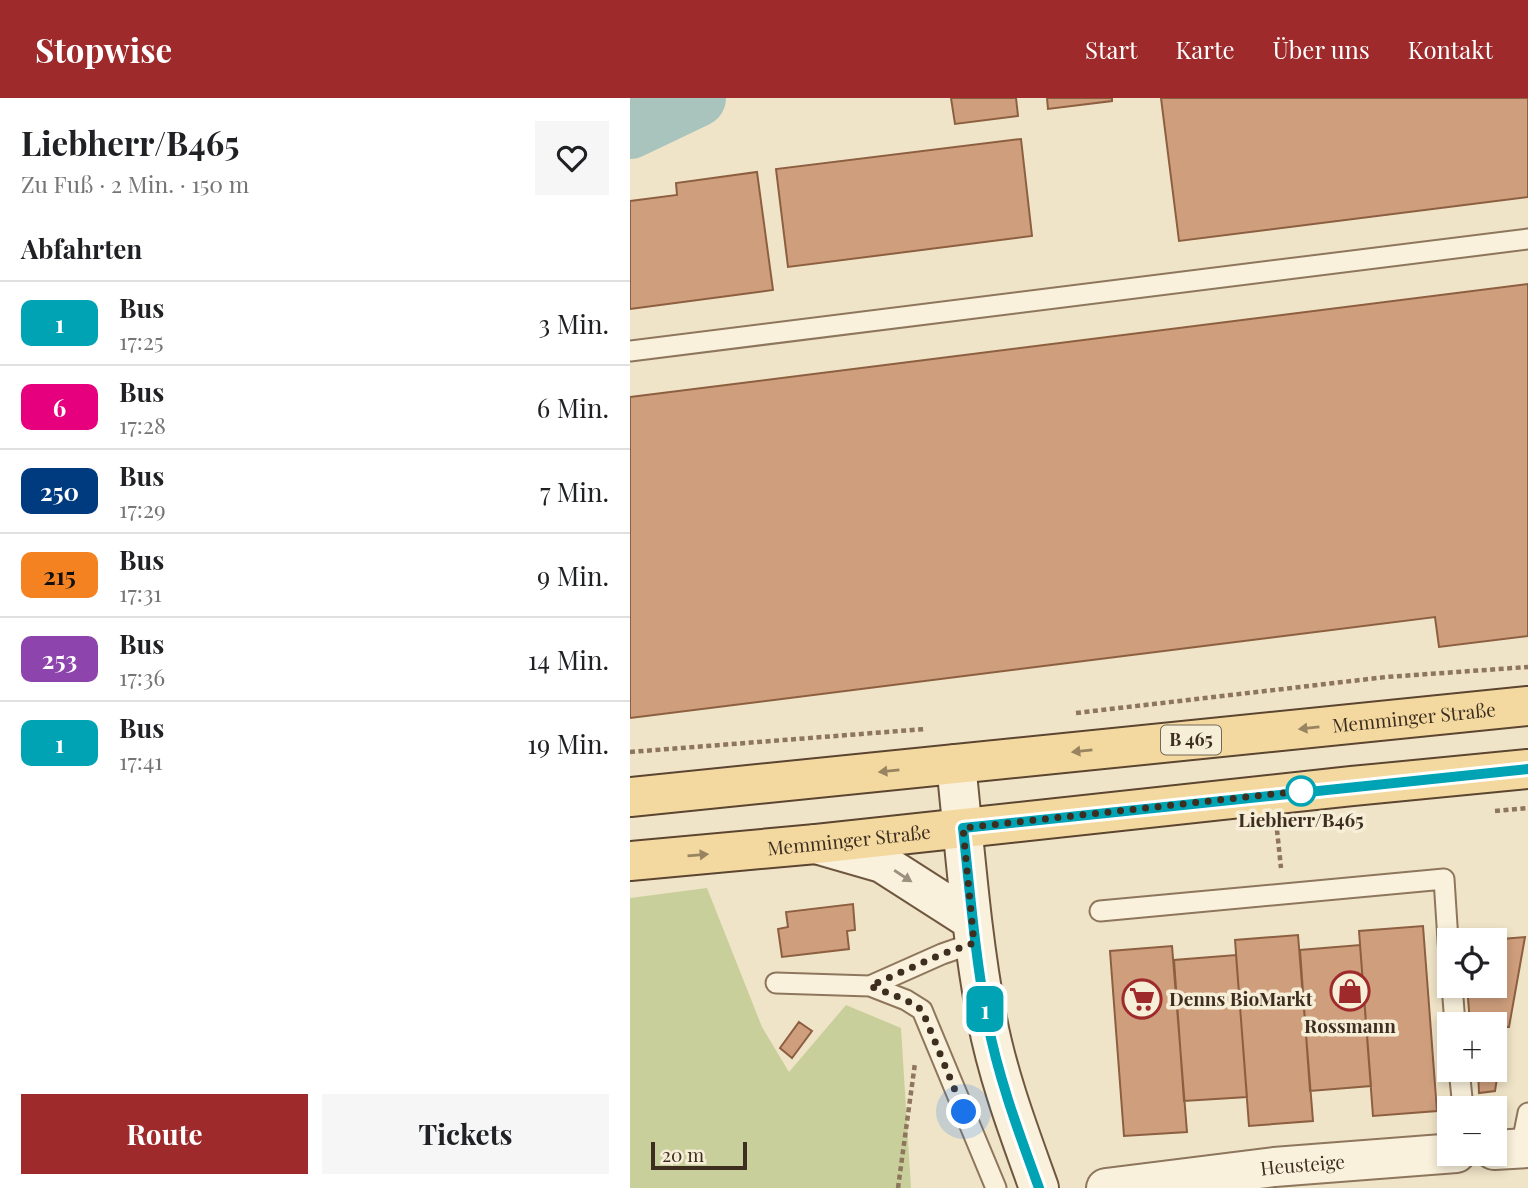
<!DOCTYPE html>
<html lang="de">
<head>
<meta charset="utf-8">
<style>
  :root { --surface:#fff; --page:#f6f6f6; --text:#202124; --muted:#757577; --line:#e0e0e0; --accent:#9e2a2b }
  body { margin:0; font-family:"Playfair Display",serif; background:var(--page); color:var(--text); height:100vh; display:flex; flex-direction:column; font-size:26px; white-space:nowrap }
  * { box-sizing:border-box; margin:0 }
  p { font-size:23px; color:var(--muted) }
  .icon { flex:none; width:38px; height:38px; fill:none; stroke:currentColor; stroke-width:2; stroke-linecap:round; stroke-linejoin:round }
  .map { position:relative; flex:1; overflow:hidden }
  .panel { display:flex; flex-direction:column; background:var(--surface); width:630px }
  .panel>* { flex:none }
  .badge { padding:0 14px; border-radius:10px; font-size:24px; line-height:46px }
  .controls { position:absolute; left:807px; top:830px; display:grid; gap:14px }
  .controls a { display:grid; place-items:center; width:70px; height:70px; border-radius:0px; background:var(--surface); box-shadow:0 4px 10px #0003; font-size:35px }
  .scale { position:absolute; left:21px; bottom:18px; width:96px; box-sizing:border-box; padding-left:7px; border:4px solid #3d2e20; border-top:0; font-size:19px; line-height:24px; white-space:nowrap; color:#3d2e20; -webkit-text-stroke:5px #f7eed8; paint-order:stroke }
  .you { position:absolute; width:35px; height:35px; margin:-18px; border:5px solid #fff; border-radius:50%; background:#1a73e8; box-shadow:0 0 0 10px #1a73e833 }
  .map>.badge { position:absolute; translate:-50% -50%; box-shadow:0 0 0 4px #fff }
  h2 { padding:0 21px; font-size:26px; line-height:63px }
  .round { display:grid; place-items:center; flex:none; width:74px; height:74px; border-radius:0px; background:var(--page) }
  .head { display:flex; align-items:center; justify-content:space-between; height:119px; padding:0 21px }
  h1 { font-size:33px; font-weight:700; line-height:52px }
  .button { display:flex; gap:14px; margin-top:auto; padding:14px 21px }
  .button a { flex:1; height:80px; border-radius:0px; background:var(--accent); color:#fff; font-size:28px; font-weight:700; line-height:80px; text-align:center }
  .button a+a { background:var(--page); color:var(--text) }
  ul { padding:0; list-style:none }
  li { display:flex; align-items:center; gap:21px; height:84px; padding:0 21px; border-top:2px solid var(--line) }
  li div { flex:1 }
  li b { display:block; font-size:26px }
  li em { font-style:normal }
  li .badge { min-width:77px; font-weight:700; text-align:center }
  header { display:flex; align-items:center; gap:42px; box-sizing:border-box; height:98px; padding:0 35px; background:var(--accent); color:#fff }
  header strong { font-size:33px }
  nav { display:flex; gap:38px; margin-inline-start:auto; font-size:24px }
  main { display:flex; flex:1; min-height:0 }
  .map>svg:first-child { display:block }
  .green { fill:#c9cf9b }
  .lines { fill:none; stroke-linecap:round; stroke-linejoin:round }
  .river { stroke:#a9c4bc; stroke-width:58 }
  .building { fill:#cf9f7d; stroke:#8d5f41; stroke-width:2 }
  .lane-casing { stroke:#8d765c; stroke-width:23 }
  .street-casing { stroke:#8d765c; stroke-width:42 }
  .secondary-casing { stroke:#6f573f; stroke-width:42 }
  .primary-casing { stroke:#5b4430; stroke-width:42 }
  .path { stroke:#8d765c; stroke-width:4.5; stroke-dasharray:5 3.5; stroke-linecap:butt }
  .lane { stroke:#faf1dc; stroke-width:19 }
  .street { stroke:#faf1dc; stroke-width:38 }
  .secondary { stroke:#faf1dc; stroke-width:38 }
  .primary { stroke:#f3d9a0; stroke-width:38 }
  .oneway { fill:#988460 }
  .oneway2 { fill:#9c907e }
  .line-casing { stroke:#fff; stroke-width:16 }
  .line { stroke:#00a3b4; stroke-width:10 }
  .walk { stroke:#3d2e20; stroke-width:7; stroke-dasharray:0 12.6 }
  .stop-dot { fill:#fff; stroke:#00a3b4; stroke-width:3.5 }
  .labels { text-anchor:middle; stroke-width:7; stroke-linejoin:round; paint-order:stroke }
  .shield { fill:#f7eed8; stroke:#756857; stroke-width:2 }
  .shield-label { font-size:18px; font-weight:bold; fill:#3d2e20 }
  .street-label { font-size:19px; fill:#3d2e20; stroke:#f7eed8 }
  .stop-label { font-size:19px; font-weight:bold; fill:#3d2e20; stroke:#f7eed8 }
  .poi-label { font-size:19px; font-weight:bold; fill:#3d2e20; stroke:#f7eed8; text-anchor:start }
</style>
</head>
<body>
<header>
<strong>Stopwise</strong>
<nav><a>Start</a><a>Karte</a><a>Über uns</a><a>Kontakt</a></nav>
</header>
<main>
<section class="panel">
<div class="head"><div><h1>Liebherr/B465</h1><p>Zu Fuß · 2 Min. · 150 m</p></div><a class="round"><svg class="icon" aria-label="heart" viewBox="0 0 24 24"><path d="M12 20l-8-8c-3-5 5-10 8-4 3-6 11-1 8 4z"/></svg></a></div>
<h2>Abfahrten</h2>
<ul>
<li><span class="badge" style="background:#00a3b4;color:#fff">1</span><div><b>Bus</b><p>17:25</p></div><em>3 Min.</em></li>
<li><span class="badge" style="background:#e6007e;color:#fff">6</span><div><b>Bus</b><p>17:28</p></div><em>6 Min.</em></li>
<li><span class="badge" style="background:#003b80;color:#fff">250</span><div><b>Bus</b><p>17:29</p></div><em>7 Min.</em></li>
<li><span class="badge" style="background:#f58220;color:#111">215</span><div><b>Bus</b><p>17:31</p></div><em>9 Min.</em></li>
<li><span class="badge" style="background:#8e44ad;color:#fff">253</span><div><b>Bus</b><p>17:36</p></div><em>14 Min.</em></li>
<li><span class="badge" style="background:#00a3b4;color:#fff">1</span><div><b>Bus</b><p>17:41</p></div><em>19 Min.</em></li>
</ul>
<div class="button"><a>Route</a><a>Tickets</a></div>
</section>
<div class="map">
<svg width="898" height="1090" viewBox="0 0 898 1090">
  <rect width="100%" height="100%" fill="#f0e4c8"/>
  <path class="green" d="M77 790 132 929 159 974 216 907 271 930 281 1090H0V800Z"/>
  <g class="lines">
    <path class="river" d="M0 32 67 0"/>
  </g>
  <path class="building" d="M321 0H386L388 18 325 26Z
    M417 0H482V3L418 11Z
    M531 0H898V99L549 143Z
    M391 41 402 138 158 169 146 71Z
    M127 74 143 192 0 211V103L47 97 46 85Z
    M898 186V538L809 549 805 519 0 620V299Z
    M223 806 225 832 217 833 219 851 152 859 148 831 158 829 156 814Z
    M793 828 807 1013 743 1018 729 833Z
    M668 837 683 1023 619 1028 605 842Z
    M895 839 879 929H875L865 993 849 995 848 971H864V926H840L837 887H864V842H859Z
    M730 847 741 988 680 993 670 852Z
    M542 848 557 1034 494 1038 480 853Z
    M606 857 617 999 554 1003 544 862Z
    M169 924 182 933 162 960 150 950Z"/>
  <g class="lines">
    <g class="lane-casing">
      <path id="lane" d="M0 253 898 141
        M470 813 814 781 819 858
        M146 885 240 888 276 902 292 912 366 1090
        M822 887 825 926
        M240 888 312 856 344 845
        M829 971 833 1010
        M891 1050 898 1015"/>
    </g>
    <g class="street-casing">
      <g id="street">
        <path d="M864 1052 898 1050"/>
        <path id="s1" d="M476 1090 644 1069 826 1055"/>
      </g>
    </g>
    <g class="secondary-casing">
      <path id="secondary" d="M326 666C335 751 341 837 357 921 368 979 389 1034 409 1090
        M186 746 252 765 341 822"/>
    </g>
    <g class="primary-casing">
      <g id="primary">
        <path id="s2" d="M0 699 898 608"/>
        <path id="s3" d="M0 763 186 746 722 688 898 671"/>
      </g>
    </g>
    <path class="path" d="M446 615 756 579 898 569
      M0 654 295 631
      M865 713 898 710
      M647 732 651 770
      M268 1090 285 965"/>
    <use href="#lane" class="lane"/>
    <use href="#street" class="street"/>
    <use href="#secondary" class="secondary"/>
    <use href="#primary" class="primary"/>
  </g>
  <defs><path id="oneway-solid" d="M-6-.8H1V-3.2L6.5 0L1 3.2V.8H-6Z" transform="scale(1.75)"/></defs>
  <g class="oneway">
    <use href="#oneway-solid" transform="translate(679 630) rotate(174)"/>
    <use href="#oneway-solid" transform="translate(452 653) rotate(174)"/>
    <use href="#oneway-solid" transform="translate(259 673) rotate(174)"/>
    <use href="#oneway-solid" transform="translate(68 757) rotate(-5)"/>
  </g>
  <use class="oneway2" href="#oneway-solid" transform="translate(273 778) rotate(33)"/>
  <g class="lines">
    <g class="line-casing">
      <path id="line" d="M409 1090C389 1035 368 979 357 921 345 857 340 794 333 730L898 671"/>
    </g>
    <use href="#line" class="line"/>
    <path class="walk" d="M334 1014 292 912 276 902 240 888 312 856 344 845 333 730 671 693"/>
  </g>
  <defs>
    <g id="shop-ring" transform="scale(2.0125)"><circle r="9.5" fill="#f7eed8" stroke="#9e2a2b" stroke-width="1.5"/><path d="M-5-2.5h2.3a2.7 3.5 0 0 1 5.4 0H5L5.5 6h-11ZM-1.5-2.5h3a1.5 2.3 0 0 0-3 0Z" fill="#9e2a2b"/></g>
    <g id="supermarket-ring" transform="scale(2.0125)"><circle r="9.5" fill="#f7eed8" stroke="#9e2a2b" stroke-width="1.5"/><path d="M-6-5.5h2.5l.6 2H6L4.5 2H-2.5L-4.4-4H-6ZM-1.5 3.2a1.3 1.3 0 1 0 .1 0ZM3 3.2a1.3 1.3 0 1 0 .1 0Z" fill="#9e2a2b"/></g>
  </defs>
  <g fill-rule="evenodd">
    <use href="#shop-ring" x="720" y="893"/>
    <use href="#supermarket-ring" x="512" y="901"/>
  </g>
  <circle class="stop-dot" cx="671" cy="693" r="14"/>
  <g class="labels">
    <rect class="shield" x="531" y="627.5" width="60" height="29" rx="5"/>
    <g class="shield-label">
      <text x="561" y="648">B 465</text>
    </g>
    <g class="street-label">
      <text dy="7" stroke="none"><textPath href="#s2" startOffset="788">Memminger Straße</textPath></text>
      <text dy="7" stroke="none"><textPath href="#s3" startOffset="220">Memminger Straße</textPath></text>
      <text dy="7" stroke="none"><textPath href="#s1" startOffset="198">Heusteige</textPath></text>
    </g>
    <g class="stop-label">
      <text x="671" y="729">Liebherr/B465</text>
    </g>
    <g class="poi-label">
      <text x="539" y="908">Denns BioMarkt</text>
      <text x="720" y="935" text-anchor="middle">Rossmann</text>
    </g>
  </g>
</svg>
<div class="controls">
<a><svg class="icon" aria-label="locate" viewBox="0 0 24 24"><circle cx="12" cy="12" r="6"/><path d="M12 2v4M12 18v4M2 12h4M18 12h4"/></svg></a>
<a>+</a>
<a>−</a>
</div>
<div class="scale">20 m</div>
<div class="you" style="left:334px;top:1014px"></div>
<b class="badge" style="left:355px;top:911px;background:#00a3b4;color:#fff">1</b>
</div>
</main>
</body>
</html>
